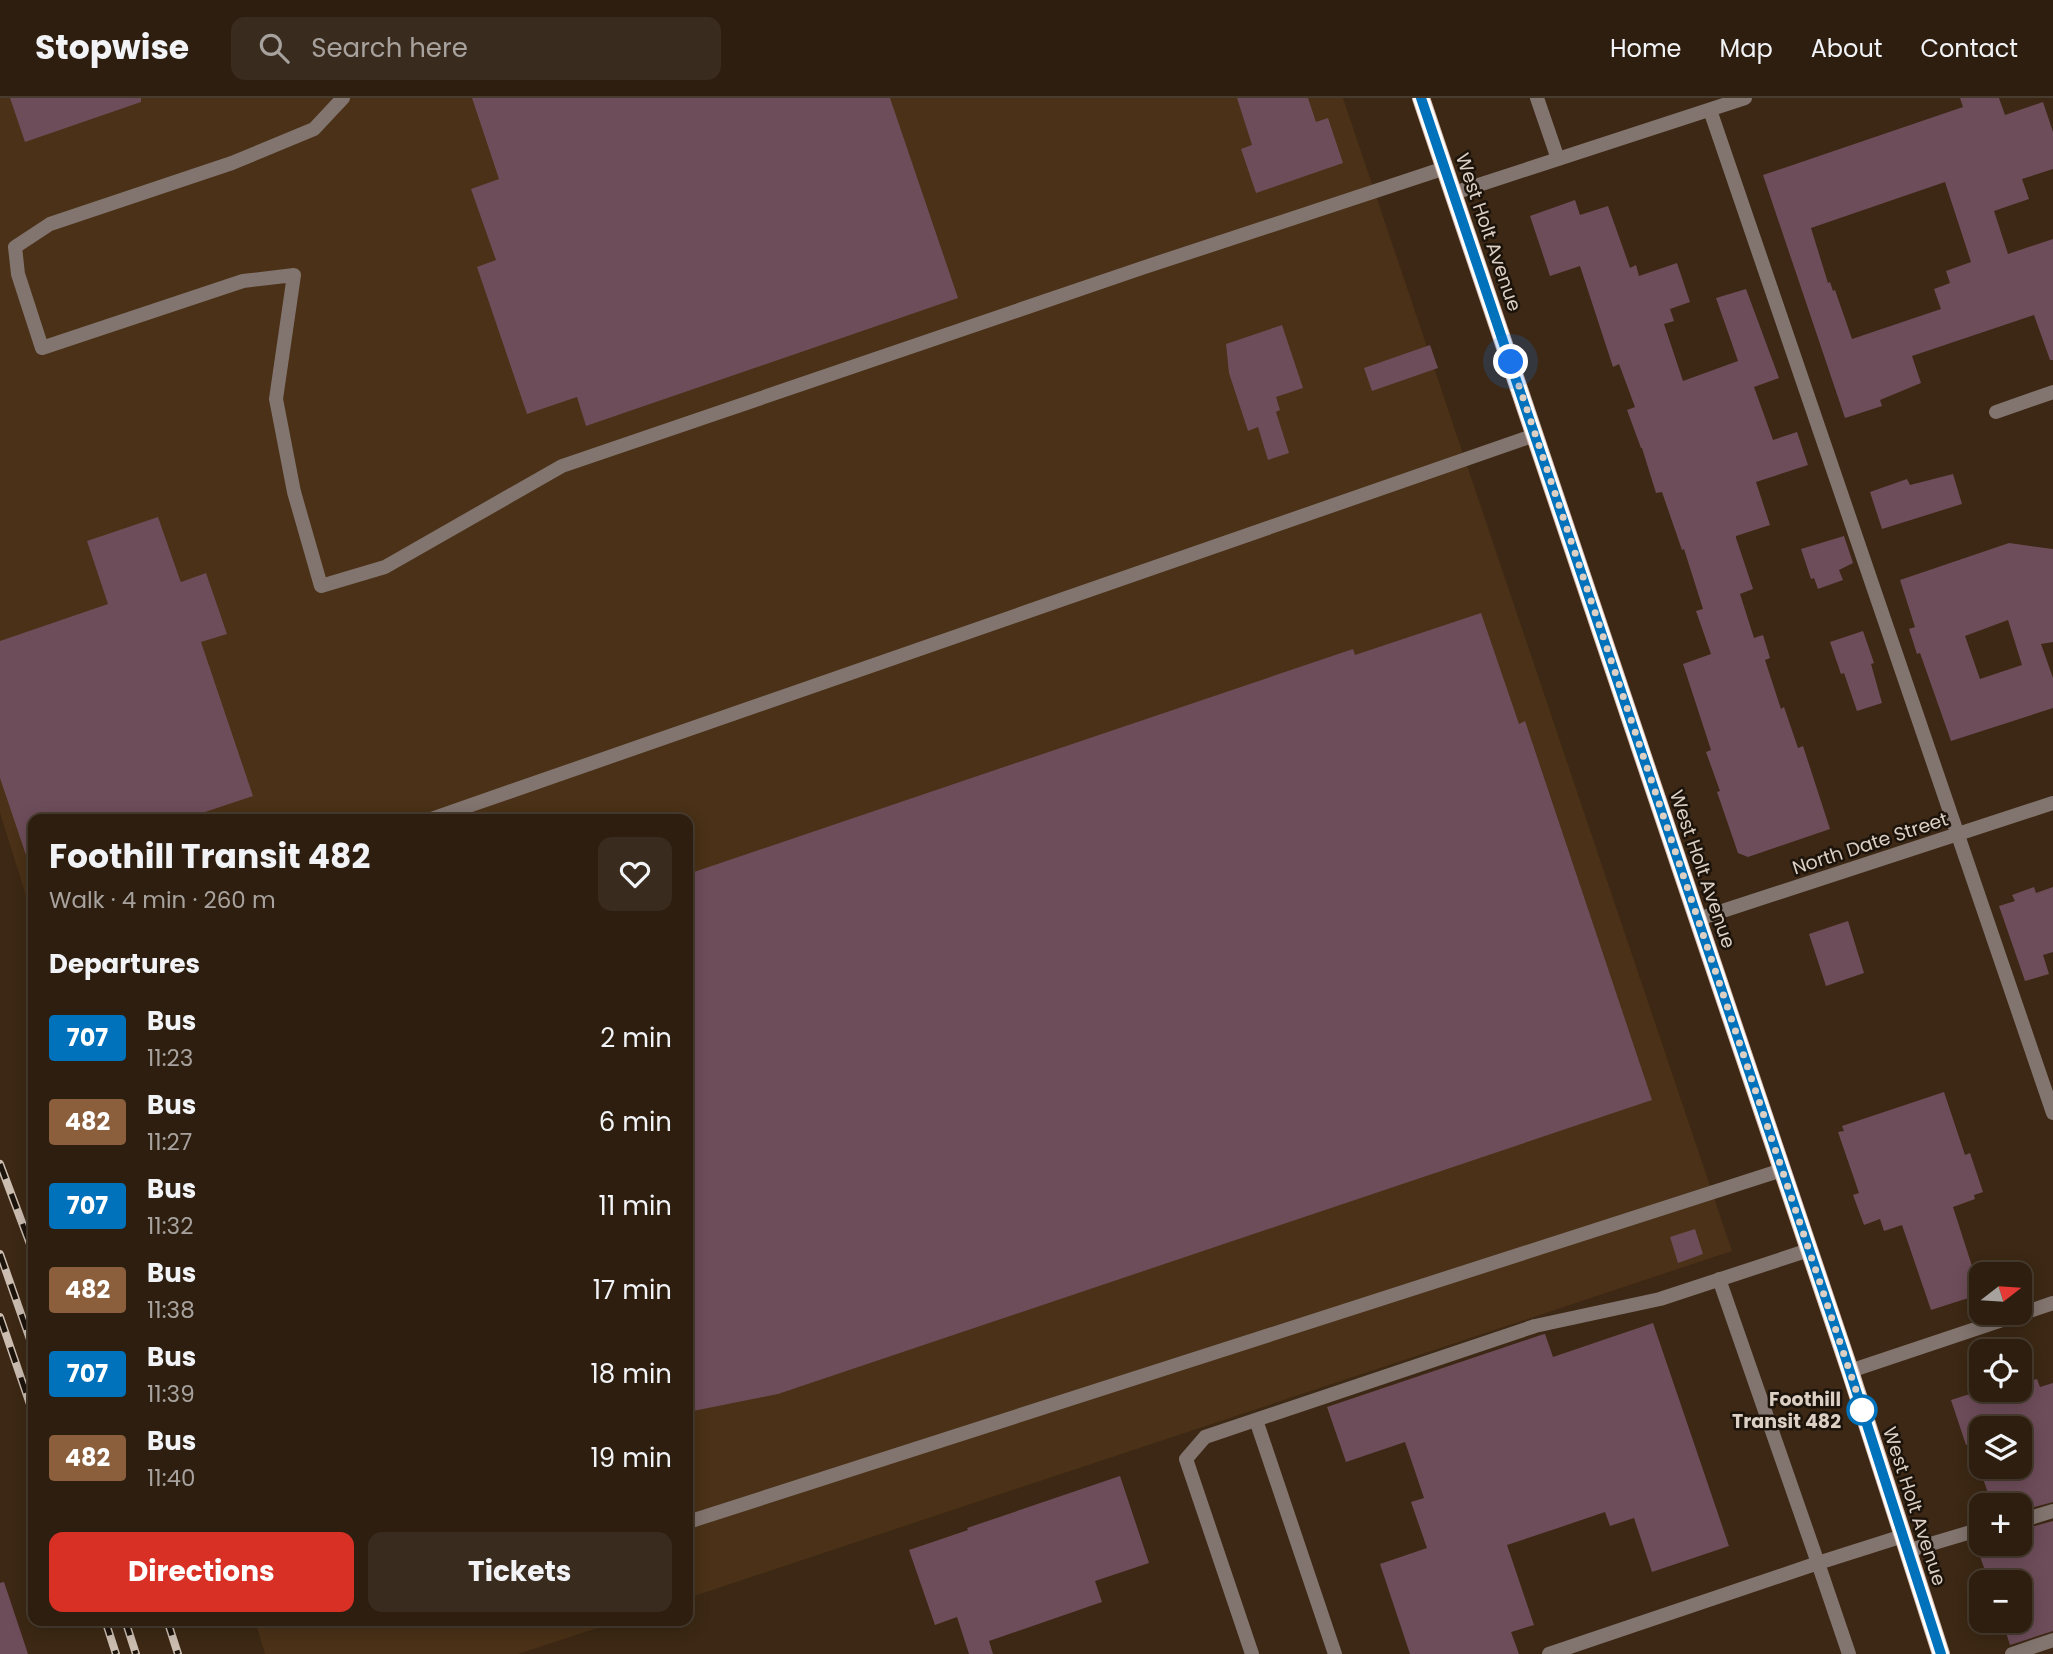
<!DOCTYPE html>
<html lang="en">
<head>
<meta charset="utf-8">
<style>
  :root { --surface:#2d1e0f; --page:#392b1d; --text:#f1f3f6; --muted:#a7a29e; --line:#483c2f; --accent:#d93025 }
  body { margin:0; font-family:Poppins,sans-serif; background:var(--page); color:var(--text); height:100vh; display:flex; flex-direction:column; font-size:26px; white-space:nowrap }
  * { box-sizing:border-box; margin:0 }
  p { font-size:23px; color:var(--muted) }
  .icon { flex:none; width:38px; height:38px; fill:none; stroke:currentColor; stroke-width:2; stroke-linecap:round; stroke-linejoin:round }
  .map { position:relative; flex:1; overflow:hidden }
  .panel { position:absolute; left:28px; top:716px; width:665px; height:812px; display:flex; flex-direction:column; background:var(--surface); border-radius:14px; box-shadow:0 4px 18px #0003,0 0 0 2px var(--line) }
  .panel>* { flex:none }
  .badge { padding:0 14px; border-radius:5px; font-size:24px; line-height:46px }
  .needle { width:46px; rotate:73deg }
  .controls { position:absolute; left:1969px; top:1164px; display:grid; gap:14px }
  .controls a { display:grid; place-items:center; width:63px; height:63px; border-radius:14px; background:var(--surface); box-shadow:0 4px 18px #0003,0 0 0 2px var(--line); font-size:35px }
  .you { position:absolute; width:35px; height:35px; margin:-18px; border:5px solid #fff; border-radius:50%; background:#1a73e8; box-shadow:0 0 0 10px #1a73e833 }
  .map>.badge { position:absolute; translate:-50% -50%; box-shadow:0 0 0 4px #fff }
  h2 { padding:0 21px; font-size:26px; line-height:63px }
  .round { display:grid; place-items:center; flex:none; width:74px; height:74px; border-radius:14px; background:var(--page) }
  .overview { display:flex; align-items:center; justify-content:space-between; height:119px; padding:0 21px }
  h1 { font-size:33px; font-weight:700; line-height:52px }
  .button { display:flex; gap:14px; margin-top:auto; padding:14px 21px }
  .button a { flex:1; height:80px; border-radius:14px; background:var(--accent); color:#fff; font-size:28px; font-weight:700; line-height:80px; text-align:center }
  .button a+a { background:var(--page); color:var(--text) }
  ul { padding:0; list-style:none }
  li { display:flex; align-items:center; gap:21px; height:84px; padding:0 21px }
  li div { flex:1 }
  li b { display:block; font-size:26px }
  li em { font-style:normal }
  li .badge { min-width:77px; font-weight:700; text-align:center }
  header { display:flex; align-items:center; gap:42px; box-sizing:border-box; height:98px; padding:0 35px; background:var(--surface); border-bottom:2px solid var(--line) }
  header strong { font-size:33px }
  nav { display:flex; gap:38px; margin-inline-start:auto; font-size:24px }
  .search { width:490px; height:63px; background:var(--page); display:flex; align-items:center; gap:18px; box-sizing:border-box; padding:0 24px; border-radius:14px; color:var(--muted); font-size:26px }
  .map>svg:first-child { display:block }
  .built { fill:#4a3117 }
  .building { fill:#6e4d5a; fill-rule:evenodd }
  .lines { fill:none; stroke-linecap:round; stroke-linejoin:round }
  .service { stroke:#82746e; stroke-width:14 }
  .minor { stroke:#82746e; stroke-width:14 }
  .primary { stroke:#d7bbaf; stroke-width:18 }
  .rail-casing { stroke:#cbbdb0; stroke-width:8 }
  .rail { stroke:#1c130b; stroke-width:5; stroke-dasharray:16; stroke-linecap:butt }
  .line-casing { stroke:#fff; stroke-width:16 }
  .line { stroke:#0072bc; stroke-width:10 }
  .walk { stroke:#dccfc3; stroke-width:7; stroke-dasharray:0 12.6 }
  .stop-dot { fill:#fff; stroke:#0072bc; stroke-width:3.5 }
  .labels { text-anchor:middle; stroke-width:5; stroke-linejoin:round; paint-order:stroke }
  .street-label { font-size:19px; fill:#dccfc3; stroke:#1c130b }
  .stop-label { font-size:19px; font-weight:bold; fill:#dccfc3; stroke:#1c130b; text-anchor:end }
</style>
</head>
<body>
<header>
<strong>Stopwise</strong>
<div class="search"><svg class="icon" aria-label="search" viewBox="0 0 24 24"><circle cx="10" cy="10" r="6"/><path d="M15 15l6 6"/></svg>Search here</div>
<nav><a>Home</a><a>Map</a><a>About</a><a>Contact</a></nav>
</header>
<div class="map">
<svg width="2053" height="1556" viewBox="0 0 2053 1556">
  <rect width="100%" height="100%" fill="#3c2814"/>
  <path class="built" d="M0 0H1343L1732 1153 688 1500V721H33V820L0 715Z
    M255 1523V1522L619 1523 518 1556H265Z"/>
  <path class="building" d="M10 0H141V4L25 44Z
    M472 0H890L958 200 586 328 577 299 527 316 477 169 496 162 471 91 499 81Z
    M1237 0H1308L1316 24 1328 20 1343 65 1256 95 1241 51 1252 47Z
    M1960 0H1999L2005 17 2043 4 2053 34V71L2022 81 2029 101 1994 113 2008 156 2053 141V262H2050L2034 217 1912 258 1921 285 1880 302 1882 308 1845 320 1763 77 1963 9ZM1945 84 1971 164 1946 173 1950 185 1934 191 1941 211 1852 241 1835 192 1833 193 1830 184 1828 185 1811 130Z
    M1575 102 1580 117 1608 108 1630 170 1636 167 1639 178 1677 165 1690 204 1670 211 1674 223 1664 226 1683 283 1738 263 1716 200 1746 191 1779 280 1754 289 1773 342 1797 334 1808 367 1756 384 1770 427 1736 438V440L1753 491 1740 496 1754 540 1763 537 1770 560 1765 562 1781 611 1784 609 1798 650 1803 648 1830 731 1748 759 1738 755 1717 694 1720 693 1706 654 1711 652 1683 566 1711 556 1696 513 1703 511 1684 451 1682 452 1662 394 1656 395 1642 350H1641L1627 312 1635 309 1619 266 1613 269 1580 168 1550 178 1530 118Z
    M1282 227 1303 290 1276 299 1280 312 1276 314 1289 355 1268 362 1258 329 1248 333 1229 275 1226 246Z
    M1430 247 1438 270 1372 293 1364 270Z
    M1953 376 1962 406 1882 431 1870 394 1907 381 1910 387Z
    M158 419 180 482 181 484 206 475 227 536 201 544 253 698 184 721H33V765L29 766 0 680V543L108 506 87 443Z
    M1844 438 1853 465 1839 472 1843 482 1818 491 1814 480 1811 481 1801 451Z
    M2009 445 2053 451V544L2041 546 2053 580V610L1951 643 1920 555 1917 556 1909 531 1915 529 1900 482ZM2008 522 2022 567 1980 581 1965 538Z
    M1481 515 1519 626 1525 623 1652 1002 778 1296 688 1314V776L1353 551 1355 557Z
    M1863 533 1874 565 1871 566 1882 605 1857 613 1844 575 1841 576 1830 544Z
    M2034 789 2036 795 2053 789V854L2043 857 2049 876 2025 883 1999 808 2015 803 2012 797Z
    M1848 823 1864 875 1826 888 1809 836Z
    M1944 994 1965 1057 1970 1055 1983 1094 1974 1097 1975 1101 1953 1109 1981 1196 1931 1212 1902 1127 1884 1133 1880 1121 1864 1127 1853 1097 1859 1095 1838 1034 1844 1033 1842 1028Z
    M1695 1131 1703 1156 1678 1165 1670 1139Z
    M1653 1225 1729 1448 1652 1474 1634 1420 1610 1428 1605 1414 1555 1431 1507 1447 1534 1527 1511 1534 1519 1556H1410L1380 1466 1427 1450 1411 1404 1424 1400 1405 1344 1346 1364 1327 1309 1541 1237 1545 1236 1553 1259Z
    M2037 1281 2040 1289 2053 1285V1404L2020 1413V1407H1992L1971 1345 1966 1347 1951 1302 1982 1292H2020V1286ZM1981 1330H2020V1368H1981Z
    M1120 1378 1149 1465 1095 1483 1102 1504 989 1543 993 1556H969L957 1519 935 1527 909 1452 968 1432 967 1430Z
    M2053 1423V1533L2010 1547 2002 1522H2020V1484H1989L1975 1444 1981 1442V1446H2020V1432Z
    M4 1484 28 1556H0V1485Z"/>
  <g class="lines">
    <path class="service" d="M343 0 314 31 232 65 50 126 15 149 18 176 42 250 243 183 294 177 276 301 294 394 321 488 385 469 562 368 1142 170 1445 70
      M1537 0 1558 61
      M1710 12 2053 1015
      M431 721 1535 337
      M1256 1322 1335 1556
      M2020 1423 2053 1413
      M688 1424 1782 1072
      M1907 1453 1981 1431
      M1252 1556 1186 1361 1205 1339 1535 1228 1660 1201 1809 1152
      M1549 1556 1818 1465 1719 1181
      M1849 1556 1818 1465 1903 1438
      M2012 1556 2053 1542"/>
    <path class="minor" d="M1454 95 1745 0
      M1996 314 2053 294
      M1698 821 2053 705
      M1850 1273 2053 1205"/>
    <path class="primary" d="M1421 0 1850 1273 1941 1556"/>
    <g class="rail-casing">
      <path id="rail" d="M0 1066 33 1154
        M0 1156 33 1250
        M0 1219 33 1315
        M105 1522 116 1556
        M125 1522 136 1556
        M167 1522 178 1556"/>
    </g>
    <use href="#rail" class="rail"/>
  </g>
  <g class="lines">
    <g class="line-casing">
      <path id="line" d="M1421 0 1842 1249 1941 1556"/>
    </g>
    <use href="#line" class="line"/>
    <path class="walk" d="M1511 264 1865 1319 1862 1312"/>
  </g>
  <circle class="stop-dot" cx="1862" cy="1312" r="14"/>
  <g class="labels">
    <g class="street-label">
      <text transform="translate(1489 134) rotate(71)" y="7">West Holt Avenue</text>
      <text transform="translate(1870 745) rotate(-18)" y="7">North Date Street</text>
      <text transform="translate(1703 771) rotate(71)" y="7">West Holt Avenue</text>
      <text transform="translate(1915 1408) rotate(72)" y="7">West Holt Avenue</text>
    </g>
    <g class="stop-label">
      <text x="1841" y="1308">Foothill<tspan x="1841" dy="22">Transit 482</tspan></text>
    </g>
  </g>
</svg>
<div class="controls">
<a><svg class="needle" viewBox="-14 -14 28 28"><path d="M0-13l5 13h-10z" fill="#e53935"/><path d="M0 13l5-13h-10z" fill="#a7a29e"/></svg></a>
<a><svg class="icon" aria-label="locate" viewBox="0 0 24 24"><circle cx="12" cy="12" r="6"/><path d="M12 2v4M12 18v4M2 12h4M18 12h4"/></svg></a>
<a><svg class="icon" aria-label="layers" viewBox="0 0 24 24"><path d="M12 4l9 5-9 5-9-5zM3 14l9 5 9-5"/></svg></a>
<a>+</a>
<a>−</a>
</div>
<div class="you" style="left:1511px;top:264px"></div>
<section class="panel">
<div class="overview"><div><h1>Foothill Transit 482</h1><p>Walk · 4 min · 260 m</p></div><a class="round"><svg class="icon" aria-label="heart" viewBox="0 0 24 24"><path d="M12 20l-8-8c-3-5 5-10 8-4 3-6 11-1 8 4z"/></svg></a></div>
<h2>Departures</h2>
<ul>
<li><span class="badge" style="background:#0072bc;color:#fff">707</span><div><b>Bus</b><p>11:23</p></div><em>2 min</em></li>
<li><span class="badge" style="background:#8b5e3c;color:#fff">482</span><div><b>Bus</b><p>11:27</p></div><em>6 min</em></li>
<li><span class="badge" style="background:#0072bc;color:#fff">707</span><div><b>Bus</b><p>11:32</p></div><em>11 min</em></li>
<li><span class="badge" style="background:#8b5e3c;color:#fff">482</span><div><b>Bus</b><p>11:38</p></div><em>17 min</em></li>
<li><span class="badge" style="background:#0072bc;color:#fff">707</span><div><b>Bus</b><p>11:39</p></div><em>18 min</em></li>
<li><span class="badge" style="background:#8b5e3c;color:#fff">482</span><div><b>Bus</b><p>11:40</p></div><em>19 min</em></li>
</ul>
<div class="button"><a>Directions</a><a>Tickets</a></div>
</section>
</div>
</body>
</html>
